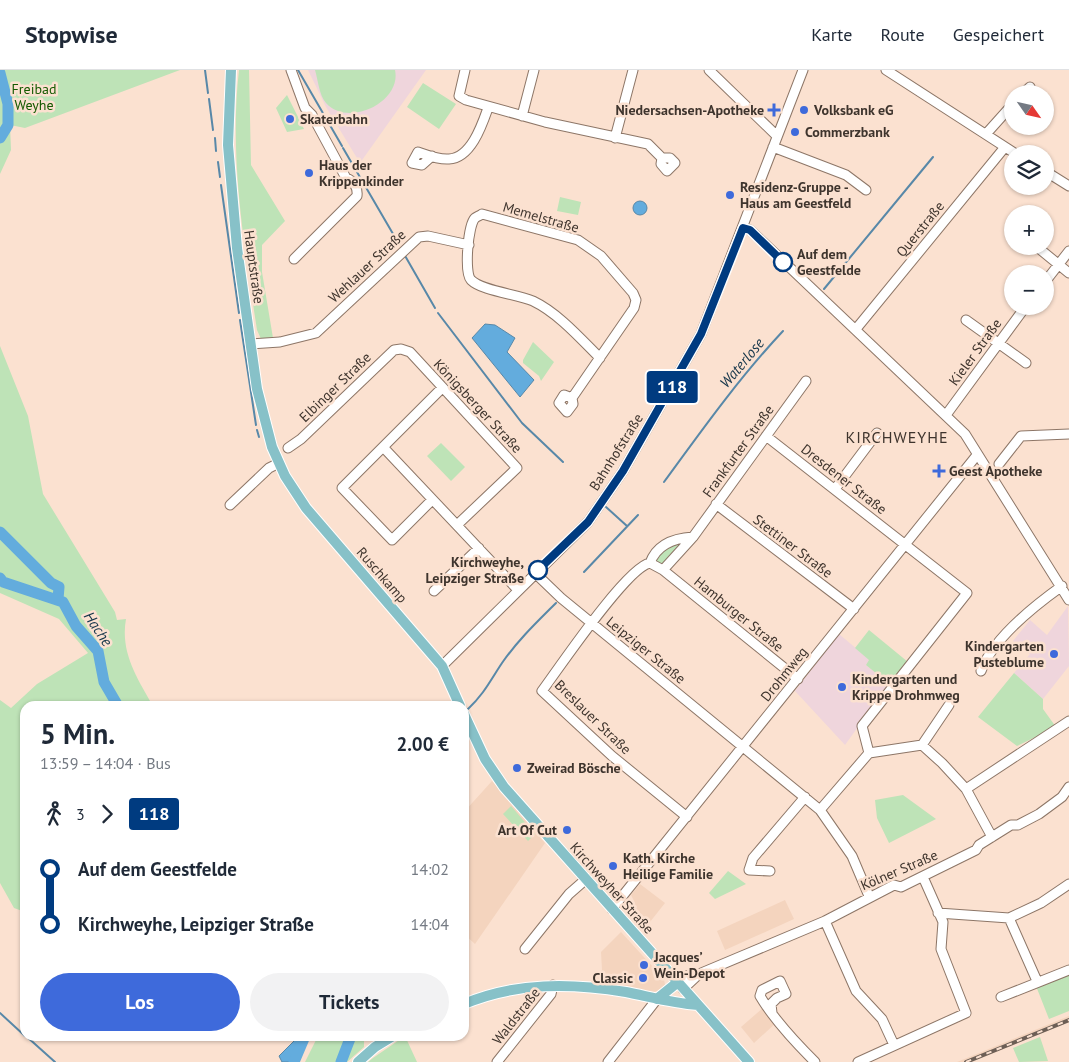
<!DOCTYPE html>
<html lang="de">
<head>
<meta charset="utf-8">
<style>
  :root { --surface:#fff; --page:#f2f2f3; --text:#1f2937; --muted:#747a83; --line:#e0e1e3; --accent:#3e6adb }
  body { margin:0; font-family:"PT Sans",sans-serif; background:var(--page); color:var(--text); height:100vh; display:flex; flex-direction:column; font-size:19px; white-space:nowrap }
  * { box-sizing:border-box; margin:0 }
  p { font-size:16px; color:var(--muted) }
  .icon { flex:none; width:28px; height:28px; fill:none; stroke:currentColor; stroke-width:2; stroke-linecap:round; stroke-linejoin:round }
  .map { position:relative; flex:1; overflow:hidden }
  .drawer { position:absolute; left:20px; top:631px; width:449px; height:340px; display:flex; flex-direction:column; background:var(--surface); border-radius:15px; box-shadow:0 1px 4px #0004 }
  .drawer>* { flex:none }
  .badge { padding:0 10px; border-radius:4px; font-size:18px; line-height:32px }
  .needle { width:32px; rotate:124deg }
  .buttons { position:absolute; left:1004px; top:15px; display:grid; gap:10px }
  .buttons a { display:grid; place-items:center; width:50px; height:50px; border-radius:50%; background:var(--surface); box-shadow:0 1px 4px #0004; font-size:25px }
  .map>.badge { position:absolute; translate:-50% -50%; box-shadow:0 0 0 2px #fff }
  .legs { display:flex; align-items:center; gap:8px; height:55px; padding:0 20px; font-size:16px }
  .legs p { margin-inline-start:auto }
  .summary { display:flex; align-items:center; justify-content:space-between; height:85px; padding:0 20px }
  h1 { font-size:28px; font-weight:800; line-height:38px }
  .cta { display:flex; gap:10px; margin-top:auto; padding:10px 20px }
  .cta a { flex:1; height:58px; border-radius:30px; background:var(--accent); color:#fff; font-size:20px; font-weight:800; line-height:58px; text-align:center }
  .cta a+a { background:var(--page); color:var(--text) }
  ul { padding:0 20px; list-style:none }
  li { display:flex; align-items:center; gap:18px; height:55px; font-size:19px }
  li i { display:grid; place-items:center; width:8px; height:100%; margin:0 6px; background:currentColor }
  li i::after { content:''; width:12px; height:12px; margin:-6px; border:4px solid; border-radius:50%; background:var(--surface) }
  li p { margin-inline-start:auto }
  li:first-child i { background:linear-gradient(#0000 50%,currentColor 0) }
  li:last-child i { background:linear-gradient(currentColor 50%,#0000 0) }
  header { display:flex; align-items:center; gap:30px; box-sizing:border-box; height:70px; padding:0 25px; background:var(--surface); border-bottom:1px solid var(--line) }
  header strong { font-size:24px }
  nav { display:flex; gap:28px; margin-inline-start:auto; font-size:18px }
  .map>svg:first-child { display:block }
  .built { fill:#f4d4be }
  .education { fill:#efd5dc }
  .green { fill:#bee3b7 }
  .water { fill:#63acdd; stroke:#5888a8 }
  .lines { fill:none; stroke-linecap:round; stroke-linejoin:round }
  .stream { stroke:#5888a8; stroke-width:2 }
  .river { stroke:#63acdd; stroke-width:11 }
  .minor-casing { stroke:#8d7667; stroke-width:11 }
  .major-casing { stroke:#fff; stroke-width:12 }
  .minor { stroke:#fff; stroke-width:9 }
  .major { stroke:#87c1c8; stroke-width:10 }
  .rail-casing { stroke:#6d5f56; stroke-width:4 }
  .rail { stroke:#fbe1d0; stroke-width:2; stroke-dasharray:5.5; stroke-linecap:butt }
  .line-1-casing { stroke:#fff; stroke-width:11 }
  .line-1 { stroke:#003b80; stroke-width:8 }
  .poi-dot { fill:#3e6adb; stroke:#fbe1d0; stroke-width:2 }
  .stop-1-dot { fill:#fff; stroke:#003b80; stroke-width:2.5 }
  .labels { text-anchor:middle; stroke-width:5; stroke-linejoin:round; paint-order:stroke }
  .park-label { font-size:14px; fill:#155a00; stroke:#fbe1d0 }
  .poi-label { font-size:14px; font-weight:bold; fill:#3e342d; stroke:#fbe1d0; text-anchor:start }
  .street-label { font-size:14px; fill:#3e342d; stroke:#fbe1d0 }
  .stop-label { font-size:14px; font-weight:bold; fill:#3e342d; stroke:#fbe1d0; text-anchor:start }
  .water-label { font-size:15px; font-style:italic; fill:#14354a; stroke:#fbe1d0 }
  .quarter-label { font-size:16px; letter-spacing:1px; fill:#3e342d; stroke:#fbe1d0 }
</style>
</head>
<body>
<header>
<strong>Stopwise</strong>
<nav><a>Karte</a><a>Route</a><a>Gespeichert</a></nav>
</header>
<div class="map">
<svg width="1069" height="992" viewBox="0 0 1069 992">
  <rect width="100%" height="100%" fill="#fbe1d0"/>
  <path class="built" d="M492 711 545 773 475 874 464 864V742Z
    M640 814 665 833 650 852 633 837 635 833 631 825Z
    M785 830 794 849 725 880 717 861Z
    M621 862 664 909 665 915 661 920 653 922 594 911 602 900 601 882Z
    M764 937 777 952 754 973 741 957Z
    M1069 946V952L972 992H957Z"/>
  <path class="education" d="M308 0H426L360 93 326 37Z
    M1068 536 1069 596 1043 629 1014 603 1030 584 1013 571 1030 550 1047 565Z
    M839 564 870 590 866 595 889 614 845 675 795 621Z"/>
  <path class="green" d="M0 0H180L25 58 10 55 11 80 0 104Z
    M239 0H249L251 95 285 151 262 175V202L273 268 261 269 257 260C244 175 229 86 239 0Z
    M315 0H395C402 32 348 58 326 33 319 25 318 10 315 0Z
    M423 13 456 34 439 59 407 37Z
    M287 25 304 59 287 62 276 38Z
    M560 127 581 132 578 145 557 141Z
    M533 272 554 292 541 311 539 306 523 293V290Z
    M0 276 28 346 43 424 115 542 117 550 126 549C120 582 137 608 153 636H25V842L14 838 0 813V630L11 638 37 614 88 583 59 549 0 523Z
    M441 373 465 397 451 411 427 386Z
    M689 469 664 497 653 491C658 478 676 470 689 469Z
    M869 560 908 592 889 614 866 595 869 590 855 578Z
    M1014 603 1043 629V639L1056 657 1017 676 978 647Z
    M903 725 936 749 889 773 877 748 875 730Z
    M511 736 535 764 528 771 503 744Z
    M728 801 746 814 715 829 709 823Z
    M1069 904V941L1049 949 1036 916Z
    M318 966H364V977L347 992H305Z
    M405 966 417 992H368L373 988Z
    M1040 967 1048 991 1019 992 1013 978Z"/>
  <path class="water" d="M633 138a7 7 0 1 1 14 0a7 7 0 1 1-14 0Z
    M485 254 495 255 515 268 507 282 534 310 520 327 472 268Z
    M299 966 305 972 299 992H282L279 986Z"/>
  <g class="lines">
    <path class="stream" d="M205 0 208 23
      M298 0 342 76
      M209 29 213 60
      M215 68 216 81
      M343 78 396 169
      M218 92 220 107
      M221 115 239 243
      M404 184 435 238
      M824 219 933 87
      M438 243 522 353 563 392
      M240 250 256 355
      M257 360 259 367
      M664 412C702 360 739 308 783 261
      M606 437 627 456
      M584 502 638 445
      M468 639C484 624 490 611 502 593 518 570 537 552 556 533
      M0 943 25 966
      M26 966 55 992"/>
    <path class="river" d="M0 3 8 34V55L0 68
      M0 462 51 513 59 517 58 529
      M0 508 3 512 63 532 76 556 98 581 104 612 118 636
      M294 992 305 966
      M341 992 351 966"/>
    <g class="minor-casing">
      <path id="minor" d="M291 0 305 38 312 45 346 108C354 111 358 118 357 126L294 189
        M465 0 459 26 466 30 545 52 648 74 662 88 661 94 667 101 675 93 670 88H662
        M709 0 777 66
        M886 0 1016 84
        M1023 24 1030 17
        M522 46 534 0
        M986 64 1012 35
        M615 68 633 0
        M773 77 846 105 866 120
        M432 86 422 95 412 93 418 82C427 85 438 90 449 89 471 88 482 55 488 38
        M1045 101 1069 116
        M743 158 750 160 765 174 965 364 1069 530
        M1036 176 1069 203
        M1045 212 1069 181
        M966 250 1026 293
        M856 259 1005 77
        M251 274 280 272 316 263 419 167 428 166 469 175
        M564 325 572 328 573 334 567 342 559 333Z
        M572 328 634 238 636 230 633 223 601 186 578 170 482 144C481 145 476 147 475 148 468 155 464 203 471 210 482 221 517 224 533 231 558 243 580 268 600 288
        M946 345 1026 236
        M766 366 967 523 862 656 869 683
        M383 377 518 520
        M288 378 301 369 394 280 401 279 410 282 517 398 457 455
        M999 394 1021 366 1069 364
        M835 419 877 363
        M432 430 392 470 342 418 442 318
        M716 434 854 539
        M230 435 269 398 279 393
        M650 493C657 474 675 468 693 467
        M663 500 693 467 806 311
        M535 503 561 528 820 740 852 786 869 826
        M434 521 479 478
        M442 596 588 452 623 401 701 264 803 0
        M981 601C993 568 1034 536 1062 516
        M922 675 949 635
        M966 719 1069 651
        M820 740 869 683 922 675 942 693 966 719 992 767
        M687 747 612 686 542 621C559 598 627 497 650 493L663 500 798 609
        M770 801 749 800 753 788 805 727
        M612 839 977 385
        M938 843 1009 848 1041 833 1069 814
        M1009 848 1037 911
        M825 851 856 921 882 949 894 975
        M525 879 569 824 585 810
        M678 912 687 906 699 904 825 851 894 815 901 817 976 780 979 775 1011 755H1018L1039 744 1062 727 1069 717
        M683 919 699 904
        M1001 927 1069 900
        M772 943 771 934 777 928 786 924 780 911 762 920 760 926C774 950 796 973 815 992
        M497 992 551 924 553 915
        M608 992 657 929
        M858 992 966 943 941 879 943 852 923 807"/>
    </g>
    <g class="major-casing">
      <path id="major" d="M231 0 228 75 237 178 257 319 272 377 285 406 306 438 442 596 460 636
        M464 644 485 689 504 717 749 992
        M657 929 678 912
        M464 934C516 912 571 913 626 922 651 927 673 933 698 935
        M358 992 375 977 393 966"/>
    </g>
    <use href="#minor" class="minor"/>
    <use href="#major" class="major"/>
    <g class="rail-casing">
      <path id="rail" d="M966 992 1069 950"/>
    </g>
    <use href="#rail" class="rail"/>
  </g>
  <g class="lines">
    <g class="line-1-casing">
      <path id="line-1" d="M538 500 588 452 623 401 701 264 743 158 750 160 783 192"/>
    </g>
    <use href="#line-1" class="line-1"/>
  </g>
  <g class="poi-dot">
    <path d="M771.5 32.5h5v5h5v5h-5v5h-5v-5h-5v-5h5z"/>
    <circle cx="804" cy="40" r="5"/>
    <circle cx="290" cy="49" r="5"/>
    <circle cx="795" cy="62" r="5"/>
    <circle cx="309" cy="103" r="5"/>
    <circle cx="730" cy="125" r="5"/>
    <path d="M936.5 393.5h5v5h5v5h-5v5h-5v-5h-5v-5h5z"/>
    <circle cx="1054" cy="584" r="5"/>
    <circle cx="842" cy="617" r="5"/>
    <circle cx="517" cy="698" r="5"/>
    <circle cx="567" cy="760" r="5"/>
    <circle cx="613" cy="796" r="5"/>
    <circle cx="644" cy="895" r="5"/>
    <circle cx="643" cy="908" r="5"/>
  </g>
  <g class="stop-1-dot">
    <circle cx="783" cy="192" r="9"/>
    <circle cx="538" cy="500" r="9"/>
  </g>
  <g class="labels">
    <g class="park-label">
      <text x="34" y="24">Freibad<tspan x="34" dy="16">Weyhe</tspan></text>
    </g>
    <g class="poi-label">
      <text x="764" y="45" text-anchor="end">Niedersachsen-Apotheke</text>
      <text x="814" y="45">Volksbank eG</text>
      <text x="300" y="54">Skaterbahn</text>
      <text x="805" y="67">Commerzbank</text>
      <text x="319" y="100">Haus der<tspan x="319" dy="16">Krippenkinder</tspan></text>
      <text x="740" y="122">Residenz-Gruppe -<tspan x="740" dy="16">Haus am Geestfeld</tspan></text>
      <text x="949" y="406">Geest Apotheke</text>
      <text x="1044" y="581" text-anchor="end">Kindergarten<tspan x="1044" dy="16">Pusteblume</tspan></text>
      <text x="852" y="614">Kindergarten und<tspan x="852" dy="16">Krippe Drohmweg</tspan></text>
      <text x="527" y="703">Zweirad Bösche</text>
      <text x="557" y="765" text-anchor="end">Art Of Cut</text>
      <text x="623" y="793">Kath. Kirche<tspan x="623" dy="16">Heilige Familie</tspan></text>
      <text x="654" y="892">Jacques’<tspan x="654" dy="16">Wein-Depot</tspan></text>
      <text x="633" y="913" text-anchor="end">Classic</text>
    </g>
    <g class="street-label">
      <text transform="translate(541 147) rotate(16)" y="5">Memelstraße</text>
      <text transform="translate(920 159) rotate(-51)" y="5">Querstraße</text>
      <text transform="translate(367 196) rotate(-43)" y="5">Wehlauer Straße</text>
      <text transform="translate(254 197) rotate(82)" y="5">Hauptstraße</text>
      <text transform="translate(975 282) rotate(-54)" y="5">Kieler Straße</text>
      <text transform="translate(335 317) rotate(-44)" y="5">Elbinger Straße</text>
      <text transform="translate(478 336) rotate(47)" y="5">Königsberger Straße</text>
      <text transform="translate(738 381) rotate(-54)" y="5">Frankfurter Straße</text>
      <text transform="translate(616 382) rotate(-58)" y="5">Bahnhofstraße</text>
      <text transform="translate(844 409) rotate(38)" y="5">Dresdener Straße</text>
      <text transform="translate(793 476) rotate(37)" y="5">Stettiner Straße</text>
      <text transform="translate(382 505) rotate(49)" y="5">Ruschkamp</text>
      <text transform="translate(739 544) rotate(39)" y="5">Hamburger Straße</text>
      <text transform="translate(646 580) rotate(39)" y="5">Leipziger Straße</text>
      <text transform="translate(784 604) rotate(-51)" y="5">Drohmweg</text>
      <text transform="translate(593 647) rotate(44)" y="5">Breslauer Straße</text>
      <text transform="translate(899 800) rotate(-23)" y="5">Kölner Straße</text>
      <text transform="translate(612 818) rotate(48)" y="5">Kirchweyher Straße</text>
      <text transform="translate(516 946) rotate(-52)" y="5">Waldstraße</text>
    </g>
    <g class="stop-label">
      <text x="797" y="189">Auf dem<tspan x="797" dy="16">Geestfelde</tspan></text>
      <text x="524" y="497" text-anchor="end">Kirchweyhe,<tspan x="524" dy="16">Leipziger Straße</tspan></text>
    </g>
    <g class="water-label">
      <text transform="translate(742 293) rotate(-50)" y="5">Waterlose</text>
      <text transform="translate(98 559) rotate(56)" y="5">Hache</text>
    </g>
    <g class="quarter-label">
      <text x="897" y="373">KIRCHWEYHE</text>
    </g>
  </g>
</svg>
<div class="buttons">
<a><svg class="needle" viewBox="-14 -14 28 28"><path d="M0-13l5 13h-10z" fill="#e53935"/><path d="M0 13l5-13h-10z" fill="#747a83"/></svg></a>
<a><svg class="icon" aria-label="layers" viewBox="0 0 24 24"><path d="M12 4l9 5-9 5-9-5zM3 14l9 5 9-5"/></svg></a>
<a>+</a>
<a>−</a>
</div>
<b class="badge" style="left:672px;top:317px;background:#003b80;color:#fff">118</b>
<section class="drawer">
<div class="summary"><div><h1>5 Min.</h1><p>13:59 – 14:04 · Bus</p></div><b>2.00 €</b></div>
<div class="legs"><svg class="icon" aria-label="walk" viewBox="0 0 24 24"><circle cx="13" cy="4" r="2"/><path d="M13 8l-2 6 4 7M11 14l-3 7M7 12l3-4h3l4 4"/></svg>3<svg class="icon" aria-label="forward" viewBox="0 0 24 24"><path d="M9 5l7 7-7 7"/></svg><b class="badge" style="background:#003b80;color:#fff">118</b></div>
<ul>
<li><i style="color:#003b80"></i><b>Auf dem Geestfelde</b><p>14:02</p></li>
<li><i style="color:#003b80"></i><b>Kirchweyhe, Leipziger Straße</b><p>14:04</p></li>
</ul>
<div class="cta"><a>Los</a><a>Tickets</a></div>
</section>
</div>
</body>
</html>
